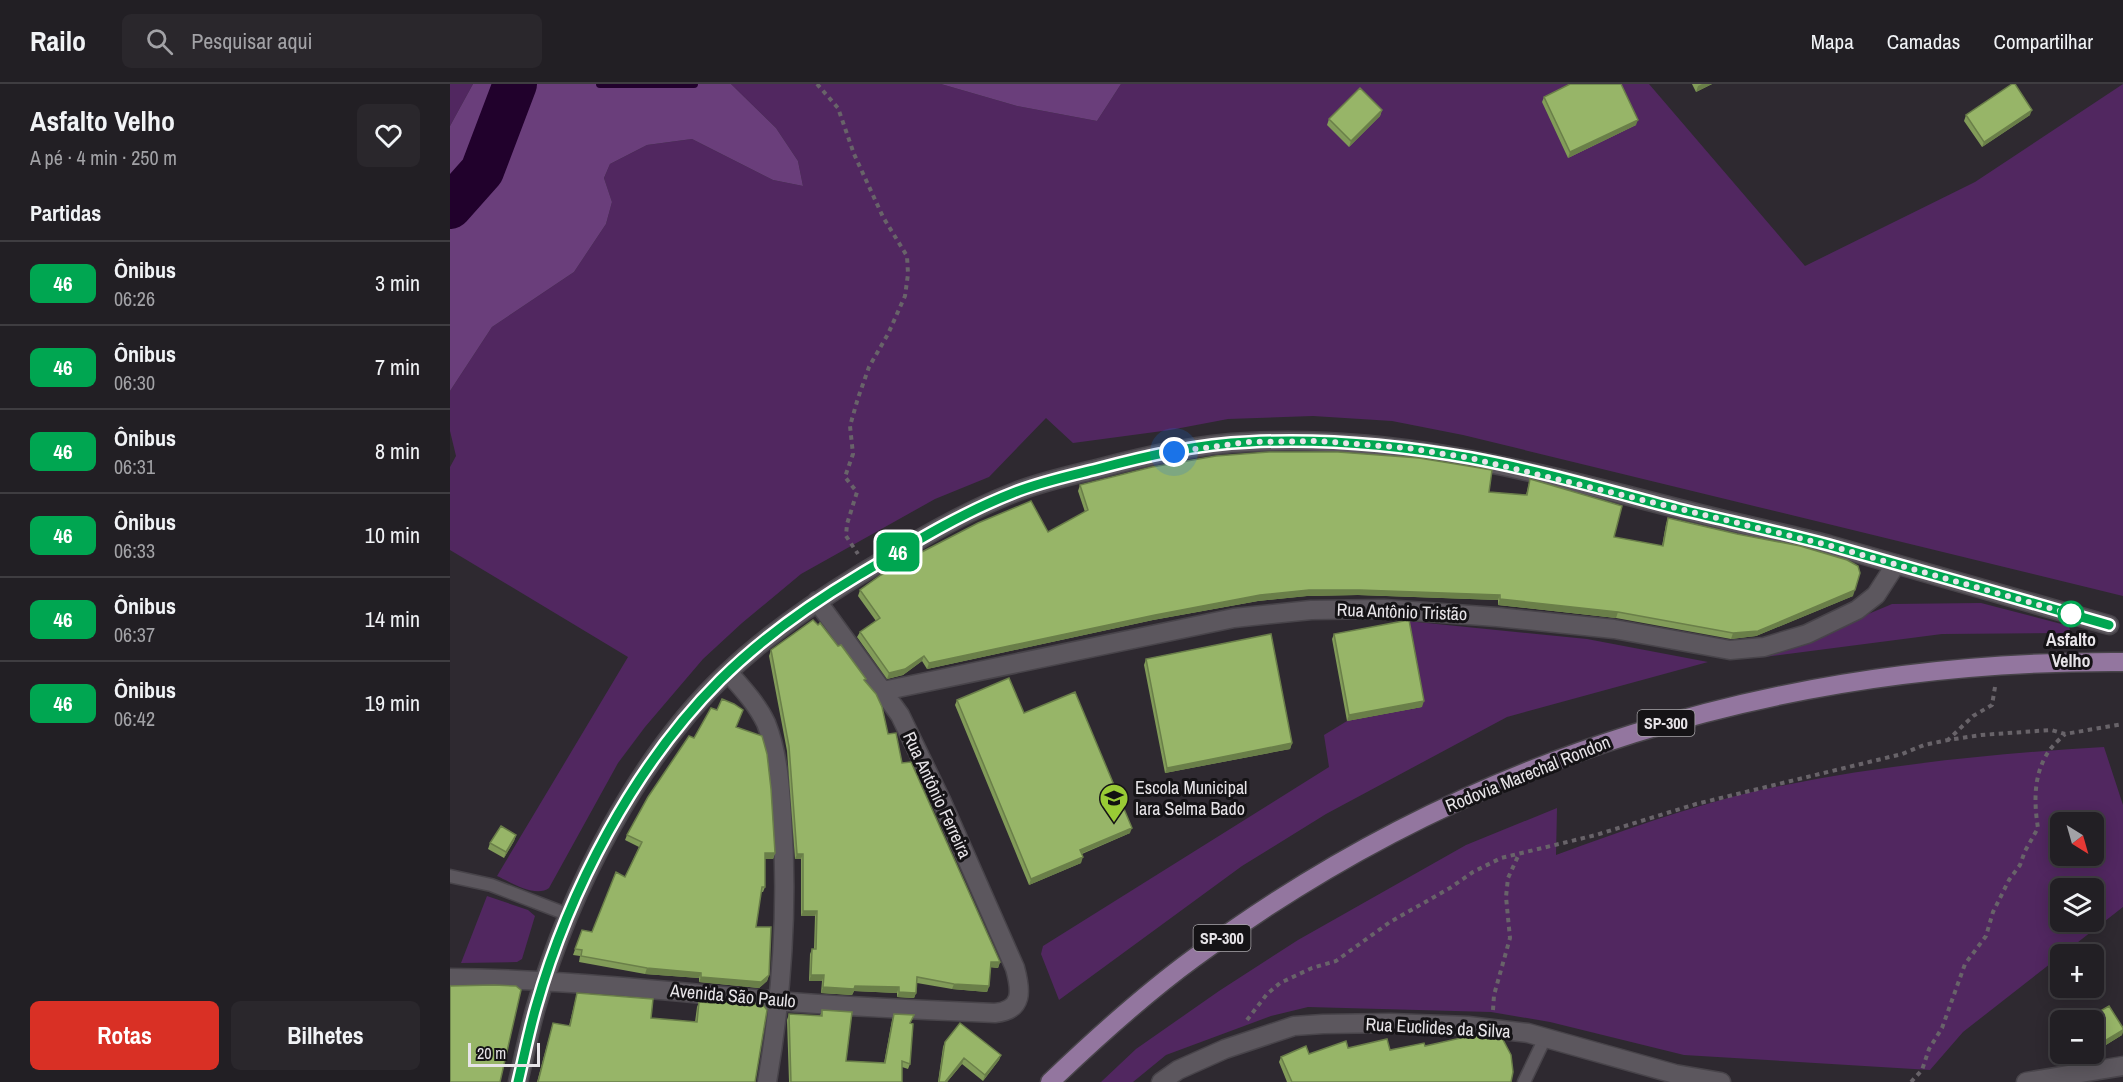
<!DOCTYPE html>
<html lang="pt">
<head>
<meta charset="utf-8">
<style>
  :root { --surface:#221f24; --page:#2a272c; --text:#f1f3f6; --muted:#a2a2a6; --line:#3f3d41; --accent:#d93025 }
  body { margin:0; font-family:"Archivo Narrow",sans-serif; background:var(--page); color:var(--text); height:100vh; display:flex; flex-direction:column; font-size:22px; white-space:nowrap }
  * { box-sizing:border-box; margin:0 }
  p { font-size:20px; color:var(--muted) }
  .icon { flex:none; width:33px; height:33px; fill:none; stroke:currentColor; stroke-width:2; stroke-linecap:round; stroke-linejoin:round }
  .map { position:relative; flex:1; overflow:hidden }
  .panel { display:flex; flex-direction:column; background:var(--surface); width:450px }
  .panel>* { flex:none }
  .badge { padding:0 12px; border-radius:9px; font-size:21px; line-height:39px }
  .needle { width:39px; rotate:143deg }
  .controls { position:absolute; left:1600px; top:728px; display:grid; gap:12px }
  .controls a { display:grid; place-items:center; width:54px; height:54px; border-radius:9px; background:var(--surface); box-shadow:0 3px 15px #0003,0 0 0 2px var(--line); font-size:30px }
  .scale { position:absolute; left:18px; bottom:15px; width:72px; box-sizing:border-box; padding-left:6px; border:3px solid #e7e4e8; border-top:0; font-size:16px; line-height:21px; white-space:nowrap; color:#e7e4e8; -webkit-text-stroke:4px #151316; paint-order:stroke }
  .you { position:absolute; width:30px; height:30px; margin:-15px; border:4px solid #fff; border-radius:50%; background:#1a73e8; box-shadow:0 0 0 9px #1a73e833 }
  .map>.badge { position:absolute; translate:-50% -50%; box-shadow:0 0 0 3px #fff }
  h2 { padding:0 30px; font-size:22px; line-height:54px }
  .round { display:grid; place-items:center; flex:none; width:63px; height:63px; border-radius:9px; background:var(--page) }
  .overview { display:flex; align-items:center; justify-content:space-between; height:102px; padding:0 30px }
  h1 { font-size:28px; font-weight:700; line-height:45px }
  .primary-button { display:flex; gap:12px; margin-top:auto; padding:12px 30px }
  .primary-button a { flex:1; height:69px; border-radius:9px; background:var(--accent); color:#fff; font-size:24px; font-weight:700; line-height:69px; text-align:center }
  .primary-button a+a { background:var(--page); color:var(--text) }
  ul { padding:0; list-style:none }
  li { display:flex; align-items:center; gap:18px; height:84px; padding:0 30px; border-top:2px solid var(--line) }
  li div { flex:1 }
  li b { display:block; font-size:22px }
  li em { font-style:normal }
  li .badge { min-width:66px; font-weight:700; text-align:center }
  header { display:flex; align-items:center; gap:36px; box-sizing:border-box; height:84px; padding:0 30px; background:var(--surface); border-bottom:2px solid var(--line) }
  header strong { font-size:28px }
  nav { display:flex; gap:33px; margin-inline-start:auto; font-size:21px }
  .search { width:420px; height:54px; background:var(--page); display:flex; align-items:center; gap:15px; box-sizing:border-box; padding:0 21px; border-radius:9px; color:var(--muted); font-size:22px }
  main { display:flex; flex:1; min-height:0 }
  .map>svg:first-child { display:block }
  .green { fill:#512760; fill-rule:evenodd }
  .forest { fill:#6a3e7b }
  .lines { fill:none; stroke-linecap:round; stroke-linejoin:round }
  .stream { stroke:#21012c; stroke-width:8 }
  .river { stroke:#21012c; stroke-width:44 }
  .service-casing { stroke:#48444a; stroke-width:15 }
  .minor-casing { stroke:#48444a; stroke-width:21 }
  .primary-casing { stroke:#48444a; stroke-width:21 }
  .path { stroke:#686369; stroke-width:4; stroke-dasharray:4.5 4.5; stroke-linecap:butt }
  .service { stroke:#5c575e; stroke-width:12 }
  .minor { stroke:#5c575e; stroke-width:18 }
  .primary { stroke:#93769f; stroke-width:18 }
  .wall { fill:#829c59 }
  .shaded-wall { fill:#6a7f49 }
  .building { fill:#97b568; stroke:#6a7f49; stroke-width:1.5 }
  .line-casing { stroke:#fff; stroke-width:14 }
  .line { stroke:#00a651; stroke-width:9 }
  .walk { stroke:#e7e4e8; stroke-width:6; stroke-dasharray:0 10.8 }
  .stop-dot { fill:#fff; stroke:#00a651; stroke-width:3 }
  .labels { text-anchor:middle; stroke-width:6; stroke-linejoin:round; paint-order:stroke }
  .shield { fill:#151316; stroke:#a8a5a9; stroke-width:1.5 }
  .shield-label { font-size:16px; font-weight:bold; fill:#e7e4e8 }
  .street-label { font-size:18px; fill:#e7e4e8; stroke:#151316 }
  .stop-label { font-size:18px; font-weight:bold; fill:#e7e4e8; stroke:#151316 }
  .poi-label { font-size:18px; fill:#e7e4e8; stroke:#151316; text-anchor:start }
</style>
</head>
<body>
<header>
<strong>Railo</strong>
<div class="search"><svg class="icon" aria-label="search" viewBox="0 0 24 24"><circle cx="10" cy="10" r="6"/><path d="M15 15l6 6"/></svg>Pesquisar aqui</div>
<nav><a>Mapa</a><a>Camadas</a><a>Compartilhar</a></nav>
</header>
<main>
<section class="panel">
<div class="overview"><div><h1>Asfalto Velho</h1><p>A pé · 4 min · 250 m</p></div><a class="round"><svg class="icon" aria-label="heart" viewBox="0 0 24 24"><path d="M12 20l-8-8c-3-5 5-10 8-4 3-6 11-1 8 4z"/></svg></a></div>
<h2>Partidas</h2>
<ul>
<li><span class="badge" style="background:#00a651;color:#fff">46</span><div><b>Ônibus</b><p>06:26</p></div><em>3 min</em></li>
<li><span class="badge" style="background:#00a651;color:#fff">46</span><div><b>Ônibus</b><p>06:30</p></div><em>7 min</em></li>
<li><span class="badge" style="background:#00a651;color:#fff">46</span><div><b>Ônibus</b><p>06:31</p></div><em>8 min</em></li>
<li><span class="badge" style="background:#00a651;color:#fff">46</span><div><b>Ônibus</b><p>06:33</p></div><em>10 min</em></li>
<li><span class="badge" style="background:#00a651;color:#fff">46</span><div><b>Ônibus</b><p>06:37</p></div><em>14 min</em></li>
<li><span class="badge" style="background:#00a651;color:#fff">46</span><div><b>Ônibus</b><p>06:42</p></div><em>19 min</em></li>
</ul>
<div class="primary-button"><a>Rotas</a><a>Bilhetes</a></div>
</section>
<div class="map">
<svg width="1673" height="998" viewBox="0 0 1673 998">
  <rect width="100%" height="100%" fill="#2e2930"/>
  <path class="green" d="M0 0H23L0 42Z
    M281 0H491L567 22 647 37 671 0H1199L1355 182 1525 98 1673 0V512L1013 351 942 337 863 332 778 335 720 346 623 359 596 334 539 393 485 415 351 490 292 539 253 575 195 643 168 679 99 804C86 814 60 798 47 792L178 573 0 466V383L6 372 0 347V307L42 243 124 188 156 140 162 118 154 94 160 80 197 61 242 55 323 96 353 102 348 77 326 44Z
    M1531 519 1619 542 1620 546 1617 549 1492 550 1306 574 1323 570 1442 520Z
    M957 537 1137 555 1258 578 1057 633 876 730 792 782 609 916 591 870 593 862 879 683 874 651 897 637 972 623Z
    M1654 663 1673 721V823L1513 948 1480 986 1234 971 1100 938 1041 928 858 923 821 932 716 971 683 998H651L686 965 769 907 848 856 1016 761 1107 724 1106 771C1171 747 1238 723 1306 707 1421 682 1537 670 1654 663ZM1611 738H1644V771H1611ZM1611 804H1644V837H1611Z
    M37 812 78 826 85 832 72 875 67 878 11 879Z"/>
  <path class="forest" d="M23 0H281L326 44 348 77 353 102 323 96 242 55 197 61 160 80 154 94 162 118 156 140 124 188 42 243 0 307V42Z
    M491 0H671L647 37 567 22Z"/>
  <g class="lines">
    <path class="stream" d="M150 0H244"/>
    <path class="river" d="M0 123 32 87 65 0"/>
    <g class="service-casing">
      <path id="service" d="M0 792 41 801 119 831
        M1074 998 1095 954"/>
    </g>
    <g class="minor-casing">
      <path id="minor" d="M278 588C292 604 307 620 316 639 328 669 330 702 332 734 338 822 332 911 317 998
        M433 607 784 534 861 526 934 525 1047 533 1164 545 1280 566 1314 563 1357 550 1407 526 1426 511 1446 480
        M0 894C110 895 218 907 327 917 399 923 472 926 545 929 574 926 571 906 565 884L491 716 450 631 367 517
        M68 998C74 973 79 947 86 923 119 808 189 671 277 589 317 551 362 520 409 491 458 462 509 430 563 409 590 398 619 392 647 385 696 372 748 360 799 358 953 350 1091 390 1238 427 1284 439 1332 449 1379 461 1472 487 1565 514 1659 541
        M711 998 728 986 775 965 844 942 873 940 941 939 1018 942 1078 949 1225 990 1271 998
        M1576 998 1673 982"/>
    </g>
    <g class="primary-casing">
      <path id="primary" d="M600 998C646 954 692 912 744 874 1016 672 1335 576 1673 578"/>
    </g>
    <path class="path" d="M367 0 388 24 404 70 433 133 457 172 458 190 455 212 438 250 419 283 408 314 400 342 403 370 395 393 407 408 397 440 396 452 408 470
      M1545 603 1542 621 1523 632 1498 656 1531 651 1601 646 1615 650 1673 640
      M1043 926 1044 911 1060 854 1056 813 1058 794 1069 770
      M797 936 817 910 830 899 862 884 886 877 940 838 1000 804 1023 788 1051 774 1146 751 1246 720 1452 670 1474 661 1498 656
      M1461 998 1472 986 1479 965 1492 944 1515 880 1536 852 1543 828 1559 796 1570 781 1575 767 1588 744C1584 719 1583 690 1599 667 1603 661 1610 655 1615 650"/>
    <use href="#service" class="service"/>
    <use href="#minor" class="minor"/>
    <use href="#primary" class="primary"/>
  </g>
  <path class="wall" d="M1242 0H1262L1246 8Z
    M1094 13 1186 41 1118 74 1092 18Z
    M932 26 930 32 899 63 877 41 879 35Z
    M1516 31H1580L1532 63 1514 37Z
    M1080 395 1164 453 1212 462 1216 440 1218 434 1403 512 1306 552 1281 555 1166 534 1048 521V516L908 511 857 512 808 517 703 536 477 585 472 577 453 591 437 595 407 553 410 548 426 537 408 512 410 506 598 448 635 428 628 407 630 401 1039 408 1076 411Z
    M884 550 972 623 897 637 882 555Z
    M321 566 415 597 438 650 550 878 548 884 540 883 539 902 537 908 502 905 467 899 466 909 464 914 447 913V909L404 907 402 911 371 909 372 897H359L360 870 362 865H364L365 832H351V775H345L337 667 319 572Z
    M696 575 842 659 840 665 715 689 694 581Z
    M507 616 574 629 680 749 632 770 631 779 579 801 505 621Z
    M286 643 325 769 323 775H315V803L313 808H311L306 843 319 891 317 897 309 904 249 898V894L195 890 129 878 130 872 123 871 132 846 142 848 175 793 189 763 175 756 177 751 244 654Z
    M66 751 64 757 54 774 38 765 40 759Z
    M127 909 201 934 245 938 247 923 249 918 305 998H87L103 939 119 942Z
    M1659 922 1673 944V947L1672 951 1651 964 1644 953V936H1638V934Z
    M372 926 396 977 434 979 442 936 444 930 461 939 460 980 458 985 452 983V998H339L337 936 339 930 370 932Z
    M1011 950 1061 998H837L829 978 831 973 859 970 898 964 940 966 975 962 1009 955Z
    M495 958 551 971 549 976 533 997 512 980 497 998H488L493 963Z"/>
  <path class="shaded-wall" d="M1252 0H1262L1246 8 1248 2Z
    M932 26 930 32 899 63 901 57Z
    M1582 26 1580 31 1532 63 1534 58Z
    M1188 36 1186 41 1118 74 1120 68Z
    M859 506H910L1050 511 1048 516 908 511 857 512 808 517 703 536 477 585 479 579 705 531 810 511Z
    M1405 506 1403 512 1306 552 1281 555 1283 549Z
    M1050 515 1168 528 1166 534 1048 521Z
    M474 572 472 577 453 591 437 595 439 589Z
    M974 617 972 623 897 637 899 631Z
    M842 659 840 665 715 689 717 684Z
    M682 744 680 749 628 771 630 766Z
    M66 751 64 757 54 774 56 768Z
    M315 769H325L323 775H313Z
    M347 770H353L351 775H345Z
    M633 773 631 779 579 801 581 795Z
    M353 827H367L365 832H351Z
    M541 878H550L548 884 539 883Z
    M197 884 251 889 249 894 195 890Z
    M319 891 317 897 309 904 249 898 251 893Z
    M361 891H374L372 897H359Z
    M504 900 539 902 537 908 502 905Z
    M405 902 449 903 447 909 404 907 402 911 371 909 373 903Z
    M449 908 466 909 464 914 447 913Z
    M1673 946 1672 951 1651 964 1653 958Z
    M551 971 549 976 533 997 535 991Z
    M514 974 512 980 497 998H495Z"/>
  <path class="building" d="M1120 0H1171L1188 36 1120 68 1094 13Z
    M1562 0H1565L1582 26 1534 58 1516 31Z
    M910 4 932 26 901 57 879 35Z
    M819 368H888L969 374 1042 386 1039 408 1077 411 1080 395 1172 422 1164 453 1213 462 1218 434 1287 450 1350 462 1397 476 1408 482 1410 489 1405 506 1308 547 1283 549 1168 528 1050 515V511L910 506H859L810 511 705 531 479 579 474 572 455 585 439 589 410 548 430 534 410 506 431 491 466 471 528 439 581 417 598 448 638 426 630 401 702 383 766 372Z
    M363 536 368 541 370 539 388 562 391 561 416 595 414 596 426 610 432 623 438 650 446 649 452 679 461 678 550 878H541L539 902 504 900 467 893 466 909 449 908V903L405 902 404 905 373 903 374 891H361L362 865H366L367 827H353V770H347L339 662 321 566Z
    M959 536 974 617 899 631 884 550Z
    M821 550 842 659 717 684 696 575Z
    M559 594 574 629 625 608 682 744 630 766 633 773 581 795 507 616Z
    M272 615 284 620 293 626 286 643 312 652 317 670 321 705 325 769H315V803H312L306 843H321L319 891 311 898 251 893V889L197 884 131 872 132 866 125 865 132 846 142 848 166 788 175 793 192 758 177 751 198 713 239 652 244 654 261 624 267 626Z
    M51 742 66 751 56 768 40 759Z
    M44 901 66 902 71 906 50 998H0V902Z
    M127 909 203 915 201 934 247 938 249 918 263 919V917L313 921 317 926 305 998H88L103 939 120 942Z
    M1659 922 1673 944V946L1653 958 1644 944V936H1639L1638 934Z
    M372 926 402 928 396 977 435 979 444 930 464 931 460 939 463 940 460 980 452 977V998H341L339 930 372 932Z
    M510 939 551 971 535 991 514 974 495 998H489L495 958Z
    M1011 950 1051 952 1061 971 1063 988 1061 998H842L831 973 856 962 859 970 896 957 898 964 937 955 940 966 974 959 975 962 1011 954Z"/>
  <g class="lines">
    <g class="line-casing">
      <path id="line" d="M68 998C74 973 79 947 86 923 119 806 184 682 270 596 311 555 359 521 409 491 458 462 509 430 563 409 590 398 619 392 647 385 696 372 748 360 799 358 873 354 948 361 1021 374 1091 387 1159 407 1228 425 1278 437 1329 448 1379 461 1472 487 1566 514 1659 541"/>
    </g>
    <use href="#line" class="line"/>
    <path class="walk" d="M724 368 798 358 869 357 957 364 1020 374 1374 460 1621 530"/>
  </g>
  <defs>
    <g id="school-pin" transform="scale(1.5)"><path d="M0 17L-7.5 6A9.5 9.5 0 1 1 7.5 6Z" fill="#99cb35" stroke="#151316"/><path d="M0-5L7-2L0 1L-7-2ZM-4 1L0 2.5L4 1V4Q0 6-4 4Z" fill="#111"/></g>
  </defs>
  <g fill-rule="evenodd">
    <use href="#school-pin" x="664" y="714"/>
  </g>
  <circle class="stop-dot" cx="1621" cy="530" r="12"/>
  <g class="labels">
    <g class="shield">
      <rect x="1187.5" y="626" width="57" height="26" rx="4.5"/>
      <rect x="743.5" y="841" width="57" height="26" rx="4.5"/>
    </g>
    <g class="shield-label">
      <text x="1216" y="645">SP-300</text>
      <text x="772" y="860">SP-300</text>
    </g>
    <g class="street-label">
      <text transform="translate(952 528) rotate(2)" y="6">Rua Antônio Tristão</text>
      <text transform="translate(1078 690) rotate(-22)" y="6">Rodovia Marechal Rondon</text>
      <text transform="translate(487 711) rotate(65)" y="6">Rua Antônio Ferreira</text>
      <text transform="translate(283 912) rotate(5)" y="6">Avenida São Paulo</text>
      <text transform="translate(988 944) rotate(3)" y="6">Rua Euclides da Silva</text>
    </g>
    <g class="stop-label">
      <text x="1621" y="562">Asfalto<tspan x="1621" dy="21">Velho</tspan></text>
    </g>
    <g class="poi-label">
      <text x="685" y="710">Escola Municipal<tspan x="685" dy="21">Iara Selma Bado</tspan></text>
    </g>
  </g>
</svg>
<div class="controls">
<a><svg class="needle" viewBox="-14 -14 28 28"><path d="M0-13l5 13h-10z" fill="#e53935"/><path d="M0 13l5-13h-10z" fill="#a2a2a6"/></svg></a>
<a><svg class="icon" aria-label="layers" viewBox="0 0 24 24"><path d="M12 4l9 5-9 5-9-5zM3 14l9 5 9-5"/></svg></a>
<a>+</a>
<a>−</a>
</div>
<div class="scale">20 m</div>
<div class="you" style="left:724px;top:368px"></div>
<b class="badge" style="left:448px;top:468px;background:#00a651;color:#fff">46</b>
</div>
</main>
</body>
</html>
